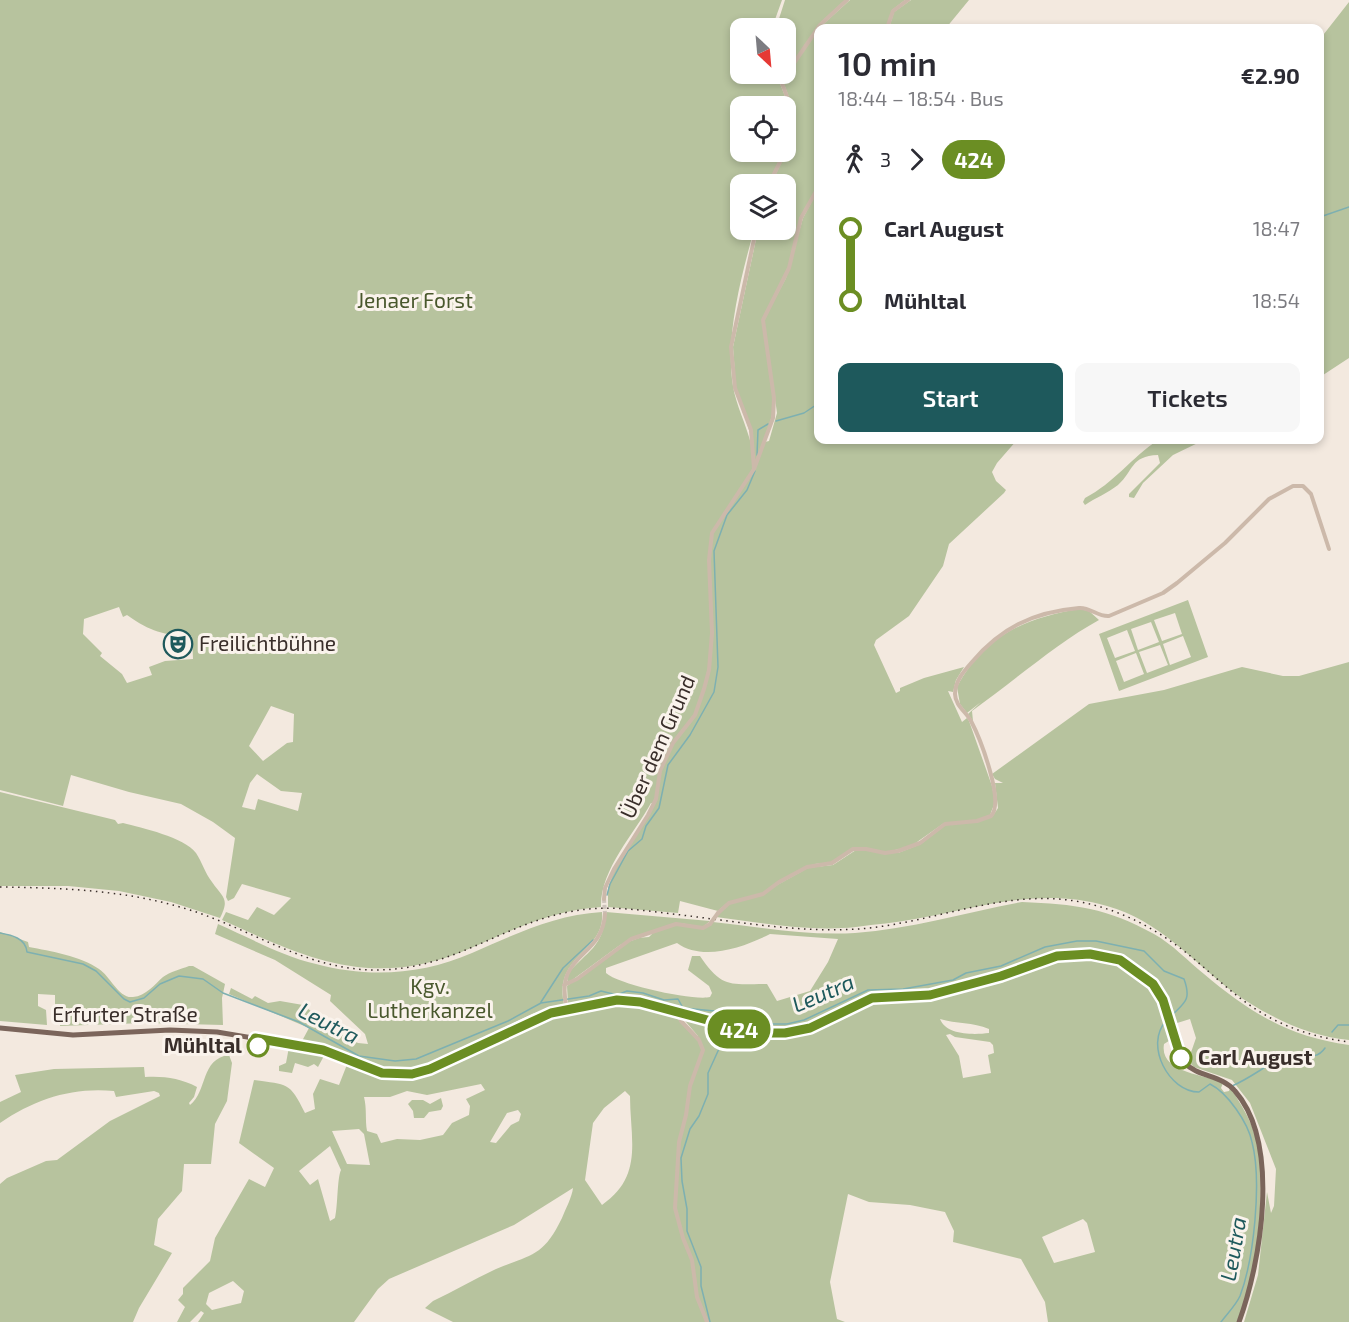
<!DOCTYPE html>
<html lang="en">
<head>
<meta charset="utf-8">
<style>
  :root { --surface:#fff; --page:#f7f7f7; --text:#2b2b33; --muted:#7c7c81; --accent:#1e595c }
  body { margin:0; font-family:"Exo 2",sans-serif; background:var(--page); color:var(--text); height:100vh; display:flex; flex-direction:column; font-size:22px; white-space:nowrap }
  * { box-sizing:border-box; margin:0 }
  p { font-size:20px; color:var(--muted) }
  .icon { flex:none; width:33px; height:33px; fill:none; stroke:currentColor; stroke-width:2; stroke-linecap:round; stroke-linejoin:round }
  .map { position:relative; flex:1; overflow:hidden }
  .panel { position:absolute; left:814px; top:24px; width:510px; height:420px; display:flex; flex-direction:column; background:var(--surface); border-radius:12px; box-shadow:0 3px 9px #0003 }
  .panel>* { flex:none }
  .badge { padding:0 12px; border-radius:20px; font-size:21px; line-height:39px }
  .needle { width:39px; rotate:154deg }
  .buttons { position:absolute; left:730px; top:18px; display:grid; gap:12px }
  .buttons a { display:grid; place-items:center; width:66px; height:66px; border-radius:12px; background:var(--surface); box-shadow:0 3px 9px #0003; font-size:30px }
  .map>.badge { position:absolute; translate:-50% -50%; box-shadow:0 0 0 3px #fff }
  .legs { display:flex; align-items:center; gap:9px; height:66px; padding:0 24px; font-size:20px }
  .legs p { margin-inline-start:auto }
  .overview { display:flex; align-items:center; justify-content:space-between; height:102px; padding:0 24px }
  h1 { font-size:33px; font-weight:600; line-height:45px }
  .button { display:flex; gap:12px; margin-top:auto; padding:12px 24px }
  .button a { flex:1; height:69px; border-radius:12px; background:var(--accent); color:#fff; font-size:24px; font-weight:600; line-height:69px; text-align:center }
  .button a+a { background:var(--page); color:var(--text) }
  ul { padding:0 24px; list-style:none }
  li { display:flex; align-items:center; gap:21px; height:72px; font-size:22px }
  li i { display:grid; place-items:center; width:9px; height:100%; margin:0 8px; background:currentColor }
  li i::after { content:''; width:15px; height:15px; margin:-8px; border:4px solid; border-radius:50%; background:var(--surface) }
  li p { margin-inline-start:auto }
  li:first-child i { background:linear-gradient(#0000 50%,currentColor 0) }
  li:last-child i { background:linear-gradient(currentColor 50%,#0000 0) }
  .map>svg:first-child { display:block }
  .green { fill:#b7c39e; fill-rule:evenodd }
  .lines { fill:none; stroke-linecap:round; stroke-linejoin:round }
  .stream { stroke:#7db0b1; stroke-width:1.5 }
  .tertiary-tunnel { stroke:#cec4bb; stroke-width:4; stroke-dasharray:4 2; stroke-linecap:butt }
  .tertiary { stroke:#ccb9aa; stroke-width:4 }
  .primary { stroke:#7b655b; stroke-width:5 }
  .rail { stroke:#392e2a; stroke-width:1.5; stroke-dasharray:1.5 4.5; stroke-linecap:butt }
  .tertiary-bridge { stroke:#ccb9aa; stroke-width:4 }
  .line-1-casing { stroke:#fff; stroke-width:14 }
  .line-1 { stroke:#6b8e23; stroke-width:9 }
  .stop-1-dot { fill:#fff; stroke:#6b8e23; stroke-width:3 }
  .labels { text-anchor:middle; stroke-width:6; stroke-linejoin:round; paint-order:stroke }
  .park-label { font-size:21px; fill:#49582d; stroke:#faf3ec }
  .poi-label { font-size:21px; fill:#392e2a; stroke:#faf3ec; text-anchor:start }
  .street-label { font-size:21px; fill:#392e2a; stroke:#faf3ec }
  .stop-label { font-size:21px; font-weight:bold; fill:#392e2a; stroke:#faf3ec; text-anchor:end }
  .water-label { font-size:22px; font-style:italic; fill:#1e595c; stroke:#faf3ec }
</style>
</head>
<body>
<div class="map">
<svg width="1349" height="1322" viewBox="0 0 1349 1322">
  <rect width="100%" height="100%" fill="#f3e9df"/>
  <path class="green" d="M0 0H782L772 28H741V74H776C787 100 795 117 786 146V106H741V152H783L768 184H741V230H754C741 277 725 337 733 386 736 405 746 424 751 444L753 443 736 388 733 347 758 230H786V184H771L790 145 796 115 780 74H786V69L790 68 819 29V184L800 217 788 268 762 320 774 407 765 442 769 441 777 413 764 320 786 278 803 218 819 188V440H1017L997 463 992 472 996 481 1006 490 1004 493 949 544 943 566 909 616 876 640 874 645 896 693 900 691V688L924 678 964 667 956 680 953 692 948 691 962 722 967 718 969 721 992 786 995 802 990 815 977 820 944 823 910 847 885 852 856 847 832 862 815 864 763 893 728 902 718 911 680 901 678 913 608 907V888L614 870 655 804 651 803C634 834 600 870 601 907 553 910 514 929 471 948 375 990 310 960 222 920L226 912 248 920 257 907 274 915 291 898 242 884 234 898 228 901 226 897 235 838 213 822 181 804 129 792 71 775 63 806 0 790ZM119 607 123 617 127 615C151 632 163 635 192 636L193 659 165 661 149 667 152 675 127 683 122 674 100 656 102 653 83 634 84 619ZM271 706 294 714 293 742 287 743 263 761 249 746ZM257 774 281 791 302 793 298 811 258 799 255 810 242 807 250 783Z
    M785 0H845L819 24 794 62 786 67V28H776Z
    M850 0H905L892 10 886 28H819Z
    M911 0H969L946 28H889L894 12Z
    M1349 2V358L1320 377V39Z
    M1158 440H1204L1173 455 1143 483 1134 498 1129 497V494L1160 463 1158 455C1130 456 1134 471 1118 485 1108 493 1095 498 1085 505L1083 502 1085 498C1114 483 1131 458 1158 440Z
    M1188 600 1208 657 1119 691 1099 634ZM1175 613 1182 634 1162 641 1154 620ZM1151 622 1159 642 1138 650 1131 629ZM1127 630 1135 651 1115 658 1107 638ZM1183 636 1191 657 1170 665 1163 644ZM1160 645 1168 665 1147 673 1139 652ZM1136 653 1144 674 1124 682 1116 661Z
    M1079 609 1089 611 1099 620C1057 643 1014 681 972 711L973 721 968 714 981 702 967 713 960 704 957 687C984 636 1025 618 1079 609Z
    M1349 662V1040C1307 1036 1267 1016 1233 992 1192 961 1159 920 1107 906 1039 886 981 908 915 919 895 923 876 924 856 927 810 932 762 923 716 917L729 904 756 897 807 868 833 865 856 850 898 853 921 844 945 825 977 822 992 817 998 808 995 783H1003L995 779 992 774 1089 704 1164 690 1242 667 1283 676H1299Z
    M0 792 115 820 118 824 123 823C142 828 184 837 196 853 202 862 205 873 212 882 223 898 230 898 220 918L171 902 119 891 68 886H0Z
    M1022 902C1075 904 1107 908 1154 934 1172 944 1188 961 1204 974 1249 1012 1289 1037 1349 1045V1322H1244L1258 1275 1267 1192 1271 1213 1274 1206 1276 1169 1250 1103 1232 1080 1194 1067 1188 1061 1196 1038 1190 1019 1174 1024 1166 998 1152 976 1121 956 1093 949 1057 952 999 972 928 992 870 993 817 1020 784 1030 742 1026 631 995 568 1004 567 986 625 943 637 938 649 937 653 933 676 925 703 929 713 922C760 927 808 936 855 933 911 929 967 912 1022 902ZM770 934 838 939 828 962 810 991 777 1001 767 984C731 984 722 989 700 956H692L688 970 709 986 712 993 710 997C694 1001 619 985 606 973V968L677 943C703 962 744 947 770 934Z
    M602 912C606 952 553 954 564 1004L532 1014 428 1065C381 1082 347 1047 302 1041L309 1028 229 994 231 988 252 999 255 996 268 1003 280 1001 303 1005 338 1032 358 1043 368 1044 365 1034 330 1001 331 995 275 960 215 934 218 924C250 938 282 956 316 964 368 978 422 975 472 953 516 934 554 915 602 912Z
    M606 912 710 921 703 927 680 923 620 945 568 983 567 975C588 949 603 949 606 912Z
    M0 932 28 942 29 947C50 951 81 956 99 969 110 976 119 999 133 997 146 996 155 984 163 977 170 972 181 969 189 966H193L225 984 222 998 223 1025 145 1023 60 1026 61 1012 55 1011V995L38 994V1006L46 1010 47 1025 0 1021Z
    M1080 955C1107 956 1140 966 1155 991 1164 1006 1167 1023 1172 1039L1164 1044C1159 1073 1205 1074 1223 1083L1221 1088 1224 1092 1229 1091 1230 1088 1232 1090C1241 1105 1250 1118 1255 1135 1266 1171 1259 1251 1249 1287 1246 1299 1241 1310 1237 1322H1048L1045 1302 1021 1259 953 1242 954 1231 945 1212 910 1205 869 1202 848 1194 830 1282 837 1319 845 1322H453L425 1308 433 1301C454 1291 475 1279 496 1269 532 1254 543 1257 562 1218 566 1208 572 1197 573 1188L514 1225 389 1279 378 1289 354 1322H198L204 1313 201 1311 190 1322H177L185 1307 178 1300 183 1294V1288L210 1261 215 1238 249 1179 265 1187 274 1168 239 1143 254 1080C288 1085 289 1081 305 1113L315 1109 313 1094 320 1079 339 1085 348 1062C370 1071 388 1076 412 1075 477 1047 601 978 670 1013 679 1018 688 1031 696 1038L698 1036 680 1015 755 1034 796 1033 820 1026 877 998 930 996 1057 957ZM940 1019C956 1024 973 1022 989 1029V1033C973 1035 946 1035 940 1019ZM950 1034 955 1037 990 1042 993 1045 994 1053 988 1055 991 1073 963 1078 959 1056 946 1035ZM481 1084 485 1090 466 1099 470 1106 469 1115 452 1123 443 1135 420 1140 397 1139 381 1143 377 1134 367 1131C365 1120 367 1109 364 1097H390L407 1091 427 1095ZM625 1091 630 1096C630 1139 644 1176 602 1205L585 1180 593 1123 604 1108ZM518 1110 521 1114 519 1121 511 1125 496 1143 490 1142 507 1113ZM359 1129 364 1134 370 1165 347 1164 332 1131ZM330 1146 341 1170C337 1179 338 1204 335 1218L330 1221 318 1179 310 1185 299 1171ZM1083 1219 1087 1223 1095 1252 1054 1263 1042 1237ZM233 1281 244 1291 241 1303 212 1310 206 1304 209 1293Z
    M289 1047 325 1054 318 1067 314 1064 308 1067 295 1063 292 1073 279 1071V1066L286 1063Z
    M229 1055 232 1063 227 1101 215 1124 211 1164H184L182 1191 158 1219 154 1245 172 1253 139 1308 133 1322H0V1184L7 1178 46 1161 57 1160 110 1121 160 1096 159 1093 154 1091 116 1097 114 1091C72 1087 35 1099 0 1123V1102L21 1092 15 1075 54 1069 144 1067 145 1077C164 1076 180 1078 197 1087L194 1097 189 1103 190 1105C208 1091 200 1059 229 1055Z
    M441 1098 443 1106 441 1110 429 1112 424 1118H414L413 1111 408 1104 412 1100H423L430 1104Z"/>
  <g class="lines">
    <path class="stream" d="M1320 217 1349 207
      M776 421 804 413 819 403
      M757 455 758 430 768 424
      M607 895 610 884 628 851 642 839 646 826 659 808 668 765 690 735 714 692 718 667 714 551 727 515 747 490 755 471
      M0 933C11 935 26 938 27 952L83 964 96 971 124 999 130 1002 144 998 160 984 179 976 203 979 223 993 299 1022 359 1056 395 1061 416 1059 508 1021 541 1003 589 996 601 991 617 995 627 991 643 993 664 1000 678 999 683 1008 757 1015 773 1024H787L804 1020 868 990 903 989 953 980 966 973 1001 966 1045 947 1077 941H1096L1144 951 1164 971 1184 979C1192 1001 1184 1003 1170 1017
      M541 1002 563 968 593 940
      M723 1011 726 1019
      M1166 1021C1144 1045 1169 1092 1199 1092L1210 1084C1228 1093 1248 1123 1252 1142 1262 1181 1254 1259 1240 1296 1236 1305 1227 1314 1221 1322
      M1332 1032 1338 1025H1349
      M1232 1086C1251 1078 1267 1064 1286 1056 1300 1050 1314 1064 1325 1048
      M710 1322 701 1286V1267L687 1231V1209L682 1181 681 1158 690 1129 699 1116 708 1094V1073L728 1029"/>
    <path class="tertiary-tunnel" d="M604 899 605 914"/>
    <path class="tertiary" d="M887 28 893 11 908 0
      M786 68 794 63 820 25 847 0
      M778 74C789 99 799 123 786 150
      M769 184 785 152
      M754 468 751 430 735 388 731 347 756 230
      M604 899 605 888 614 869 648 815 656 799 660 771 673 743 695 715 704 689 709 670 712 633 709 560 712 533 754 469 773 418 774 398 763 320 789 268 801 218 819 186
      M718 913 729 903 763 894 779 882 807 867 832 863 853 849H866L885 853 898 851 920 843 945 824 977 821 991 816C1005 802 980 738 971 721 966 712 955 705 955 694 955 681 964 671 972 662 1001 628 1033 612 1079 608 1090 607 1098 617 1109 616L1163 593 1177 583 1225 543 1269 499 1293 486H1303L1311 494 1329 549
      M564 985 577 979 631 939 676 924 703 928 710 924
      M567 1009C553 952 602 960 605 914
      M678 1012 681 1021 699 1040 703 1050 690 1086 686 1115 679 1142 675 1208 683 1238 692 1260 697 1297 707 1322"/>
    <path class="primary" d="M0 1028 73 1035 170 1030 217 1032 318 1049 372 1070 403 1075 430 1069 541 1016 606 1002 633 1000 756 1033H785L819 1024 872 998 930 995 962 985 1001 977 1057 956 1080 953 1106 955 1120 960 1153 984 1163 1001 1184 1062C1198 1078 1221 1074 1235 1091 1281 1144 1261 1262 1239 1322"/>
    <path class="rail" d="M0 887C65 888 127 890 190 910 253 930 309 971 378 970 455 969 503 923 574 911 607 905 641 910 673 914 734 921 797 933 858 929 930 924 1002 889 1075 901 1116 908 1152 926 1184 951 1210 971 1233 996 1262 1013 1288 1029 1319 1038 1349 1042"/>
    <path class="tertiary-bridge" d="M710 924 718 913"/>
  </g>
  <g class="lines">
    <g class="line-1-casing">
      <path id="line-1" d="M258 1046 255 1038 323 1050 382 1073 412 1074 430 1069 551 1013 617 1000 640 1002 756 1033H785L810 1028 872 998 930 995 1001 976 1057 956 1090 954 1120 960 1153 984 1163 1000 1181 1058"/>
    </g>
    <use href="#line-1" class="line-1"/>
  </g>
  <defs>
    <g id="theatre-ring" transform="scale(1.5)"><circle r="9.5" fill="#faf3ec" stroke="#1e595c" stroke-width="1.5"/><path d="M-5-5.5Q0-4 5-5.5V0Q5 5 0 6Q-5 5-5 0ZM-3.3-2.5H-1v1.5H-3.3ZM1-2.5H3.3v1.5H1ZM-2.8 1Q0 5.5 2.8 1Z" fill="#1e595c"/></g>
  </defs>
  <g fill-rule="evenodd">
    <use href="#theatre-ring" x="178" y="644"/>
  </g>
  <g class="stop-1-dot">
    <circle cx="258" cy="1046" r="10"/>
    <circle cx="1181" cy="1058" r="10"/>
  </g>
  <g class="labels">
    <g class="park-label">
      <text x="415" y="308">Jenaer Forst</text>
      <text x="430" y="994">Kgv.<tspan x="430" dy="24">Lutherkanzel</tspan></text>
    </g>
    <g class="poi-label">
      <text x="199" y="651">Freilichtbühne</text>
    </g>
    <g class="street-label">
      <text transform="translate(658 747) rotate(-66)" y="7">Über dem Grund</text>
      <text x="125" y="1022">Erfurter Straße</text>
    </g>
    <g class="stop-label">
      <text x="242" y="1053">Mühltal</text>
      <text x="1198" y="1065" text-anchor="start">Carl August</text>
    </g>
    <g class="water-label">
      <text transform="translate(823 993) rotate(-23)" y="8">Leutra</text>
      <text transform="translate(329 1023) rotate(27)" y="8">Leutra</text>
      <text transform="translate(1233 1249) rotate(-80)" y="8">Leutra</text>
    </g>
  </g>
</svg>
<div class="buttons">
<a><svg class="needle" viewBox="-14 -14 28 28"><path d="M0-13l5 13h-10z" fill="#e53935"/><path d="M0 13l5-13h-10z" fill="#7c7c81"/></svg></a>
<a><svg class="icon" aria-label="locate" viewBox="0 0 24 24"><circle cx="12" cy="12" r="6"/><path d="M12 2v4M12 18v4M2 12h4M18 12h4"/></svg></a>
<a><svg class="icon" aria-label="layers" viewBox="0 0 24 24"><path d="M12 4l9 5-9 5-9-5zM3 14l9 5 9-5"/></svg></a>
</div>
<b class="badge" style="left:739px;top:1029px;background:#6b8e23;color:#fff">424</b>
<section class="panel">
<div class="overview"><div><h1>10 min</h1><p>18:44 – 18:54 · Bus</p></div><b>€2.90</b></div>
<div class="legs"><svg class="icon" aria-label="walk" viewBox="0 0 24 24"><circle cx="13" cy="4" r="2"/><path d="M13 8l-2 6 4 7M11 14l-3 7M7 12l3-4h3l4 4"/></svg>3<svg class="icon" aria-label="forward" viewBox="0 0 24 24"><path d="M9 5l7 7-7 7"/></svg><b class="badge" style="background:#6b8e23;color:#fff">424</b></div>
<ul>
<li><i style="color:#6b8e23"></i><b>Carl August</b><p>18:47</p></li>
<li><i style="color:#6b8e23"></i><b>Mühltal</b><p>18:54</p></li>
</ul>
<div class="button"><a>Start</a><a>Tickets</a></div>
</section>
</div>
</body>
</html>
